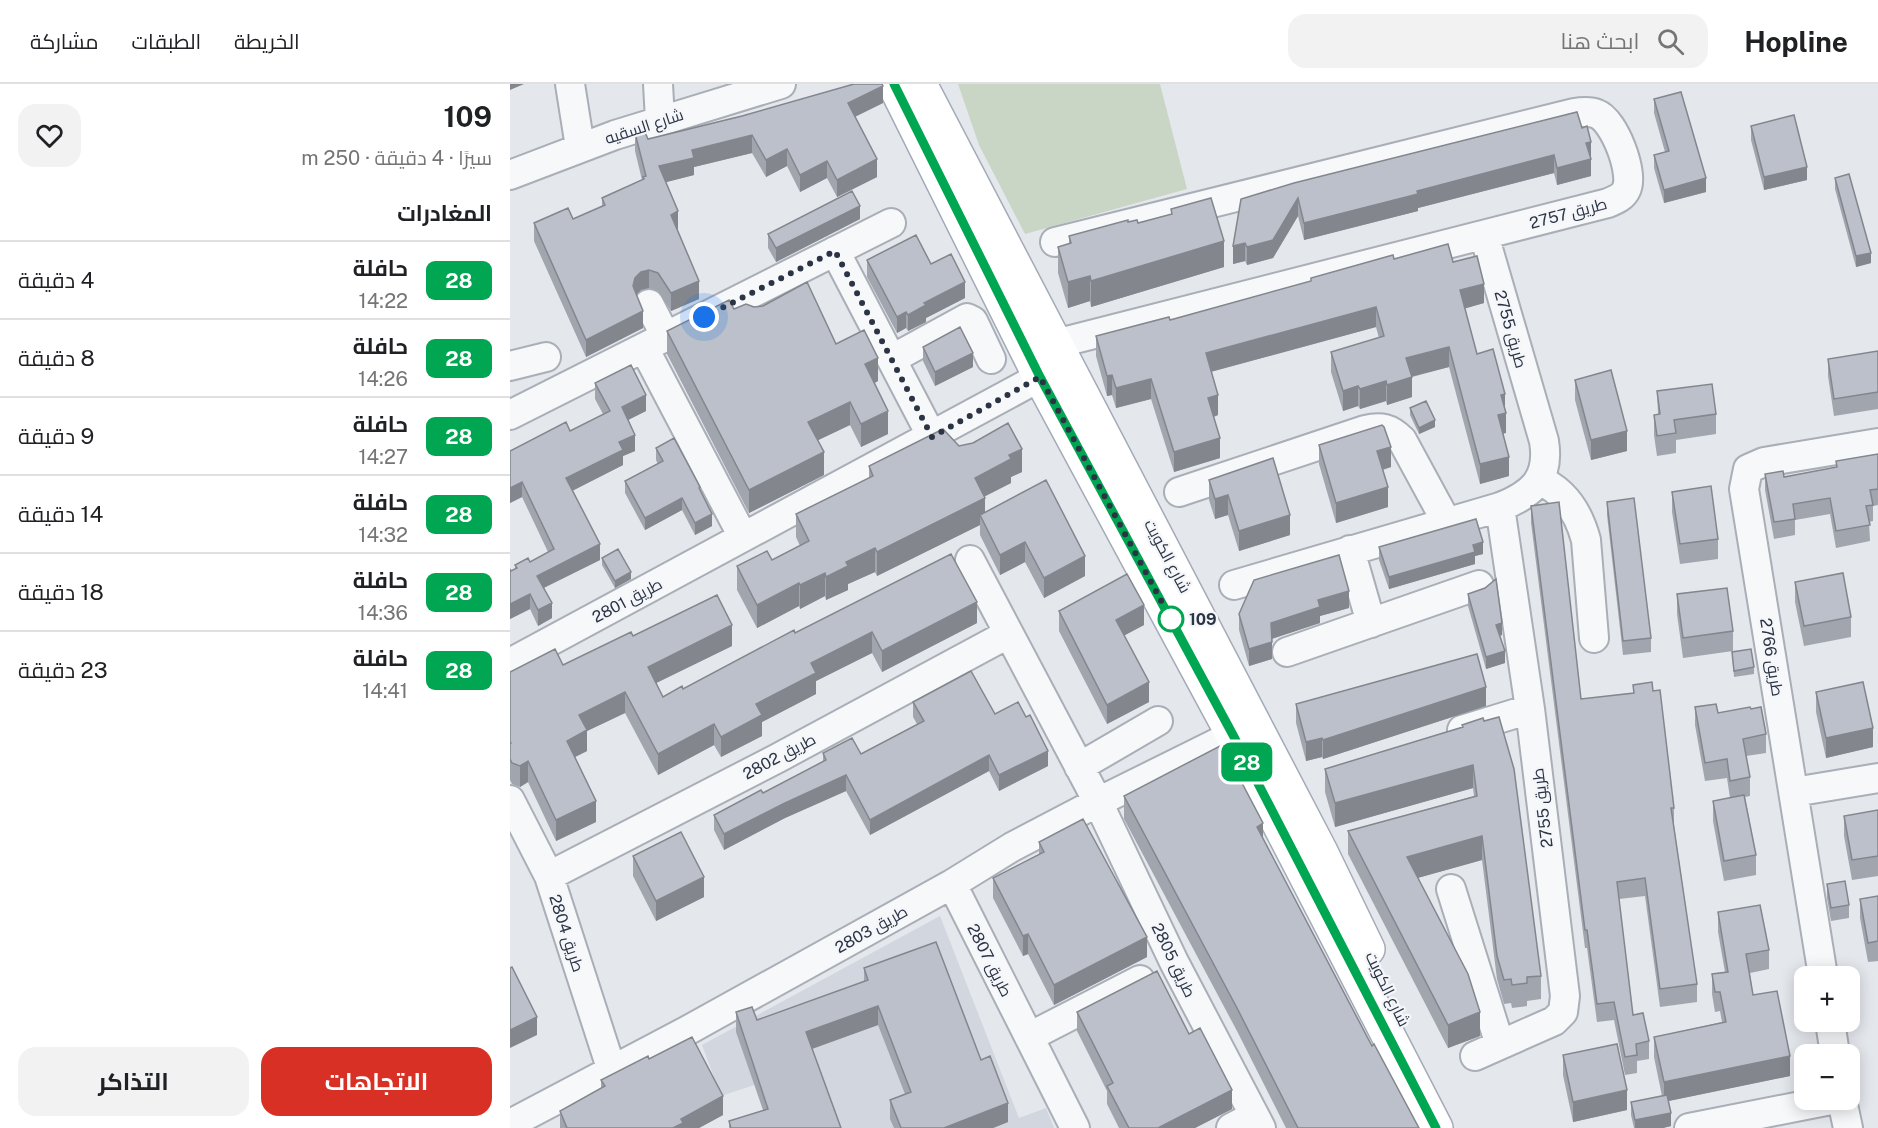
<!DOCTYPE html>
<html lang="ar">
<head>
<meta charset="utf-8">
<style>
  :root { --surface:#fff; --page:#f2f2f2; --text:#202124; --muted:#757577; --line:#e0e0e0; --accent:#d93025 }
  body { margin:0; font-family:"Public Sans",Cairo,sans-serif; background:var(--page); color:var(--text); direction:rtl; height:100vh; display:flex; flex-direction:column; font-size:22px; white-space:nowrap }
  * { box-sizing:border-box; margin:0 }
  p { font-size:20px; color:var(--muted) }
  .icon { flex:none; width:33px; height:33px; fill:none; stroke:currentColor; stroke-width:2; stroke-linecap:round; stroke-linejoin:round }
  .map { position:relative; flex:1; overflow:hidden; direction:ltr }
  .sheet { display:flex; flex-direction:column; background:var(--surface); width:510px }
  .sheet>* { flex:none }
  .badge { padding:0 12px; border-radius:9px; font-size:21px; line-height:39px }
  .tools { position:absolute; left:1284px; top:882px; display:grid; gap:12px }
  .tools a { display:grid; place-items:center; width:66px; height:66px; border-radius:12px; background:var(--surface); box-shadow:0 3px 15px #0003; font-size:30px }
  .you { position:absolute; width:30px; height:30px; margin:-15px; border:4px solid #fff; border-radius:50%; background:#1a73e8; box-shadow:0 0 0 9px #1a73e833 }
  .map>.badge { position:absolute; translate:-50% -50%; box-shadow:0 0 0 3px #fff }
  h2 { padding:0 18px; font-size:22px; line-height:54px }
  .round { display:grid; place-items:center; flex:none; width:63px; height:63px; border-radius:18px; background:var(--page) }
  .summary { display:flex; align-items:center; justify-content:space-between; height:102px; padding:0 18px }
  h1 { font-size:28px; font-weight:700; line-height:45px }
  .cta { display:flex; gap:12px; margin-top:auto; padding:12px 18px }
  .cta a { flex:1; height:69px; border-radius:18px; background:var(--accent); color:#fff; font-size:24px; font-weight:700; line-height:69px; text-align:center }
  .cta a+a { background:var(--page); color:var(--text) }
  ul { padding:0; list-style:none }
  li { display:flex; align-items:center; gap:18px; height:78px; padding:0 18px; border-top:2px solid var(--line) }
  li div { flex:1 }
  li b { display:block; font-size:22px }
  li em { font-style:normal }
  li .badge { min-width:66px; font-weight:700; text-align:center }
  header { display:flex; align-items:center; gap:36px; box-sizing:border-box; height:84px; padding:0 30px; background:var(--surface); border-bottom:2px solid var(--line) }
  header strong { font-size:28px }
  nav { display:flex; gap:33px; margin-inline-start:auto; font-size:21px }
  .search { width:420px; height:54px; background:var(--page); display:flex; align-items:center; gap:15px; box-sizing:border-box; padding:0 21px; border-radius:18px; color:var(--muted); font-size:22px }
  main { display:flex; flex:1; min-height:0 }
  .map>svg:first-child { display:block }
  .built { fill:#d2d6de }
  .green { fill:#c9d6c5 }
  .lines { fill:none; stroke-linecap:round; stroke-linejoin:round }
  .minor-casing { stroke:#a9aeb7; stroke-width:32 }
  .major-casing { stroke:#a3abb8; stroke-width:36 }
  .minor { stroke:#f7f8fa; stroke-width:28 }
  .major { stroke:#fff; stroke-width:33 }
  .wall { fill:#a1a5ae }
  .shaded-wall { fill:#83868d }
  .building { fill:#bbc0ca; stroke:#83868d; stroke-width:1.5 }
  .line-casing { stroke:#fff; stroke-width:14 }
  .line { stroke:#00a651; stroke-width:9 }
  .walk { stroke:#2b3445; stroke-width:6; stroke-dasharray:0 10.8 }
  .stop-dot { fill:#fff; stroke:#00a651; stroke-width:3 }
  .labels { text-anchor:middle; stroke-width:4.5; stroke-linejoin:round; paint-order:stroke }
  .street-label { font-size:16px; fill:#2b3445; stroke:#f4f6f9 }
  .stop-label { font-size:16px; font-weight:bold; fill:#2b3445; stroke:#f4f6f9; text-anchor:start }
</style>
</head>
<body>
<header>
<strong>Hopline</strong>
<div class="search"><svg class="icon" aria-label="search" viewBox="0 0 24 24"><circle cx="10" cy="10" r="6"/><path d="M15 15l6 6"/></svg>ابحث هنا</div>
<nav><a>الخريطة</a><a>الطبقات</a><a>مشاركة</a></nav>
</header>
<main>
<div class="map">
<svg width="1368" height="1044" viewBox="0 0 1368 1044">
  <rect width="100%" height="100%" fill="#e4e7ec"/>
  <path class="built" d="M430 832 509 1034 536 1024 544 1044H282L265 994 211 1012 192 961Z"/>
  <path class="green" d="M448 0H650L677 105 515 150 469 61Z"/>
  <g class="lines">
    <g class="minor-casing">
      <path id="minor" d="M60 0 70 63
        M148 0 150 36
        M0 91 105 51 271 0
        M545 158 1064 29C1071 28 1080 27 1087 30 1104 36 1125 90 1116 106 1113 113 1105 116 1098 119L545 260
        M325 167 422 353
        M139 220 156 253
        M134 264 233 453
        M382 275 457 234 463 237 481 275
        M0 282 36 273
        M0 331 381 139
        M1029 396C1055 407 1069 430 1076 456L1084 554
        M669 408 855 346C871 342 880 344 892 356L936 437
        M840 466 861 539
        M460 476 588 718 664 878 751 1044
        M724 501 990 423C1023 410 1040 394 1034 357L974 151
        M777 568 969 501
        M0 579 530 293
        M952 646 1020 625
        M569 683 648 637
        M1284 708 1368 694
        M0 716 39 792 102 987
        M39 792 268 674 498 550
        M442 800 565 1044
        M941 805 990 961
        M1313 892 1234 405 1238 385 1254 378 1368 359
        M1320 938 1325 970
        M519 953 630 896
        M965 972 1044 937 1053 928 1055 912 1020 625 990 423
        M1332 1016 1338 1044
        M0 1040 182 944 442 800 502 763 588 718 723 651
        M721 1044 744 1032
        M1179 1044 1321 1016"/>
    </g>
    <g class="major-casing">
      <path id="major" d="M384 0 530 293 723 651 926 1044
        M410 0 811 768 858 865"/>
    </g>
    <use href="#minor" class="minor"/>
    <use href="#major" class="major"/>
  </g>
  <path class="wall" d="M1144 15 1196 108 1154 119 1144 84V71L1155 68 1144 29Z
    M373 19 345 33 367 93 327 113 317 94 290 108 277 82 256 93 242 69 184 83V91L156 98 168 145 167 146 189 215 161 227 148 207 139 204 131 206 126 210 133 244 76 273 24 157V139L63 135 92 123V114L132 96 125 67V49L138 55Z
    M1067 28 1081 75V92L1047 101 1044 89 908 124V127L794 156 788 132 763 174 737 181 735 177 723 180 731 115Z
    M1241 42 1297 96 1254 106 1241 56Z
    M1325 94 1361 179 1346 183 1325 105Z
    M661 125 714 183 581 223 580 217 558 224 548 189V163L559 160V152L618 138 628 139 661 130Z
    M350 135 266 178 258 164V150Z
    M884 175 943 178 974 219 955 224 967 270 995 323 996 349H993L999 392 970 400 939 283 902 293V313L877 321 876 317 850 325 848 322 833 327 821 288V268L869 254 866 243 701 288 708 331 704 333 710 374 664 388 641 315 606 324 602 311 597 312 586 272V252L660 236 801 197V194Z
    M357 176 421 180 455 214 416 234V238L398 247 396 244 387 249 357 193Z
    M224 225 326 260 368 297 365 299 378 350 351 363 340 341 308 356 314 391 239 429 157 270V247Z
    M413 263 463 283 425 302 413 277Z
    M1368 267V325L1324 332 1318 292V275Z
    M1065 296 1117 367 1081 376 1065 316Z
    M85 299 136 327 118 336 125 367 113 372V381L62 407 90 476 34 504 42 534 28 542 20 525 0 535V485L1 487 5 485V481L20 478 38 468 12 413 0 419V367L60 347 93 330 85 315Z
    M1147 307 1206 330V350L1166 356V369L1147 372 1144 351V331L1148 330Z
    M900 324 925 343 909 350 900 331Z
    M809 361 881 383 873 386 878 423 826 439 809 380Z
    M449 362 512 388 501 393V399L474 413 475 428 575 492 534 514 515 478 490 491 470 451V441L367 492 365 488 338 500V506L316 516 315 512 290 525 289 522 247 544 227 506V482L262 476 290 462 286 453V430L359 394V382Z
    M146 364 190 408 202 442 185 451 172 426 135 446 115 409V397L148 380 146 376Z
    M1368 370V421L1363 422V437L1359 438 1360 457 1326 464 1320 430 1285 436V451L1264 455 1255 406V390L1274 393 1326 383V377Z
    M699 396 780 451 729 467 718 431 705 435 699 416Z
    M1162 408 1208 455V475L1170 480 1162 428Z
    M1097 418 1141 554V568L1113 571 1097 431Z
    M1021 422 1071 615 1123 609V601L1143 607 1164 724V742L1187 900V918L1150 923 1135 812 1109 815 1123 931 1139 957V975L1127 977V989L1115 991 1104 936 1087 938 1077 864H1075L1021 439Z
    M869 463 973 470 965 472V480L879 505 869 476Z
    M92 474 121 495 105 504 92 481Z
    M1285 498 1341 533V553L1294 562 1285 518Z
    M958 510 992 551 990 552 995 579 976 585 958 522Z
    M1167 510 1223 547V567L1173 574 1167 530Z
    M839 524 810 532V539L762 555V575L739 582 729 546V530Z
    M549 527 634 541 614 551 639 618 597 640 549 547Z
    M467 539 372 588 362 569 306 597V610L252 638V652L211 673 204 661 148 691 115 629 77 647V667L65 673 86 738 46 757 18 698 10 703 2 700 0 696V588L53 581 123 552 222 562 146 599 153 613 173 605 285 549Z
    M1222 568 1244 583V590L1224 593Z
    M1306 608 1363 663 1316 674 1306 628Z
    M403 618 485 630 538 682 489 707 479 687 360 751 336 707 275 734 214 766 204 746V731L253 709 313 677V669L351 670 407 640 403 633Z
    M786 620 976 622 813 675 812 673 796 677 786 639Z
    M1185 623 1208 629 1256 650V669L1236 672 1240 693V712L1235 713 1246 771V791L1214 797 1203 737V717L1220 714 1217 694 1195 697 1185 641Z
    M952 643 1031 892V915L1017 917V922L1002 924 1001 919 994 920 987 895 972 776 907 794 970 952 938 964 838 770V747L964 712 963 704 825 743 815 708V685Z
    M614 712 753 755 862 962 909 1044H776L727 947 614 735Z
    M1368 726V792L1342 796 1334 752V732Z
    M529 758 637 873 544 921 518 870 513 872 483 814V794L529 771Z
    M123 772 194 813 146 837 123 792Z
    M1317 800 1339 821V834L1321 837 1317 814Z
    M1368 812V877L1358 878 1350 834V815Z
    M1208 828 1259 866V885L1240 889 1243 911 1280 992 1158 1017 1161 1042 1153 1044H1124L1121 1031V1018L1152 1012 1144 973V953L1212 938 1210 927 1205 928 1202 910V890L1215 888 1208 848Z
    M354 884 471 976 498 1038 483 1044H384L380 1035V1016L395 1010 368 941 302 965 331 1044H219V1037L253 1026 226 948V928L247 936 354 898Z
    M567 928 679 950 722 1025 685 1044H609L597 1020V1007L567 947Z
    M1053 971 1117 1026 1063 1038 1053 991Z
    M139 975 213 1031 189 1044H50V1027L91 1004V996Z"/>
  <path class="shaded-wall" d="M0 0H14L0 6Z
    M373 2V19L338 36V19Z
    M242 51V69L184 83V91L149 100V82L182 66Z
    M1081 58V92L1047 101V84L1076 59Z
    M277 65V82L256 93V76Z
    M1044 71V89L908 124V127L794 156V139L907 107Z
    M367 75V93L327 113V96Z
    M317 77V94L290 108V91Z
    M1297 83V96L1254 106V93Z
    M1196 94V108L1154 119V106Z
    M788 114V132L763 174 737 181V163Z
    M350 122V135L266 178V164Z
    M168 127V145L161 148V131Z
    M714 157V183L581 223V197Z
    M735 159V177L723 180V162Z
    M1361 169V179L1346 183V172Z
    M139 186V204L131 206 125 212 123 202 125 194 131 188Z
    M580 192V217L558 224V198Z
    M189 197V215L161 227V209Z
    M455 198V214L416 234V238L398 247V231L414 219Z
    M974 200V219L950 226V206Z
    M866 223V243L696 289V269Z
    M133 227V244L76 273V256Z
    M396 228V244L387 249V233Z
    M939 263V283L896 294V274Z
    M463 269V283L425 302V288Z
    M368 274V297L355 303V280Z
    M602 291V311L597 312V292Z
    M902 293V313L877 321V301Z
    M641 295V315L606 324V304Z
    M876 297V317L850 325V305Z
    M848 302V322L833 327V307Z
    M995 310V329H996V349L988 351V331L991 311Z
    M136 311V327L112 339V323Z
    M708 311V331L698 334V314Z
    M340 318V341L298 361V338Z
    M378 327V350L351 363V340Z
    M925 336V343L909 350V344Z
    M1117 347V367L1081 376V356Z
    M125 351V367L113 372V381L56 410V394L109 358Z
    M710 354V374L664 388V368Z
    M881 363V383L867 387V367Z
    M512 365V388L501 393V399L465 417V394L499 371Z
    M314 368V391L239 429V406Z
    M999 373V392L970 400V380Z
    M12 398V413L0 419V404Z
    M878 403V423L826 439V419Z
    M718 411V431L705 435V415Z
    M172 414V426L135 446V434Z
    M475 414V438L470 431V441L367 492V468Z
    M202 430V442L185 451V439Z
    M780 431V451L729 467V447Z
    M515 458V478L490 491V471Z
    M973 458V470L965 472V480L879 505V493Z
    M90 460V476L27 507V492Z
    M365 464V488L338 500V506L316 516V493L336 478Z
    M575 472V492L534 514V494Z
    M121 488V495L105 504V497Z
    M315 489V512L290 525V501Z
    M289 499V522L247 544V521Z
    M839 507V524L810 532V539L761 555V539L808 516Z
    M20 510V525L0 535V520Z
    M467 518V539L372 588V567Z
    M42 519V534L28 542V526Z
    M634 521V541L606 556V536Z
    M992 539V551L986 553V541Z
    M222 541V562L138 603V583Z
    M362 548V569L306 597V610L252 638V652L211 673V653L246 620 301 579Z
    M762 558V575L739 582V565Z
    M995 567V579L976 585V573Z
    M639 598V618L597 640V621Z
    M976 603V622L813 675V656Z
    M115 608V629L77 647V667L57 677V657L69 631Z
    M204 640V661L148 691V670Z
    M1363 644V663L1316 674V654Z
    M812 654V673L796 677V658Z
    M538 667V682L489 707V691Z
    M479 671V687L360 751V736Z
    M18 677V698L10 703V682Z
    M963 681V704L825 743V719Z
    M336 691V707L275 734 214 766V750L275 719Z
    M86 717V738L46 757V736Z
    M753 739V762L747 743Z
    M972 752V776L897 797V773Z
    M194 793V813L146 837V817Z
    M518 850V870L513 872V852Z
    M637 853V873L544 921V901Z
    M368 922V941L296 967V948Z
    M970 928V952L938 964V941Z
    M27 933V951L0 964V946Z
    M1280 972V992L1154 1018V998Z
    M722 1006V1025L685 1044H648Z
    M1117 1006V1026L1063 1038V1018Z
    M213 1012V1031L189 1044H163L171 1035Z
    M498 1019V1038L483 1044H434Z
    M1161 1029V1042L1153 1044H1125V1036Z"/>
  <path class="building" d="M344 0H372L373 2 338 19 367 75 327 96 317 77 290 91 277 65 256 76 242 51 182 66 184 74 149 82 168 127 161 131 189 197 161 209 148 189 139 186 131 188 125 194 123 202 133 227 76 256 24 139 58 124 63 135 95 121 92 114 134 95 133 93 136 92 125 49 134 46 138 55 232 32Z
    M1171 8 1196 94 1154 106 1144 71 1159 67 1144 15Z
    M1067 28 1072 44 1077 42 1081 58 1076 59 1081 75 1047 84 1044 71 907 107 908 110 794 139 788 114 763 156 737 163 735 159 723 162 731 115 784 99Z
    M1284 31 1297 83 1254 93 1241 42Z
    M1339 90 1361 169 1346 172 1325 94Z
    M342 107 350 122 266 164 258 150Z
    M701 114 714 157 581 197 580 192 558 198 548 163 561 159 559 152 618 136V138L627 136 628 139 662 130 661 125Z
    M406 151 421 180 441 170 455 198 414 219 416 221 398 231 396 228 387 233 357 176Z
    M938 160 943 178 967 172 974 200 950 206 967 270 983 265 995 310 991 311 996 329 988 331 999 373 970 380 939 263 896 274 902 293 877 301 876 297 850 305 848 302 833 307 821 268 874 252 866 223 696 269 708 311 698 314 710 354 664 368 641 295 606 304 602 291 597 292 586 252 659 233 660 236 801 197V194L883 171 884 175Z
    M297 198 326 260 354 246 368 274 355 280 378 327 351 340 340 318 298 338 314 368 239 406 157 247 219 216 224 225 236 220 244 223 253 222Z
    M450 243 463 269 425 288 413 263Z
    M1368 267V308L1324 315 1318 275Z
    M121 281 136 311 112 323 125 351 109 358 113 366 56 394 90 460 27 492 42 519 28 526 20 510 0 520V485L1 487 7 484 5 481 18 474 20 478 44 465 12 398 0 404V367L56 338 60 347 100 327 85 299Z
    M1101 286 1117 347 1081 356 1065 296Z
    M1202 300 1206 330 1164 336 1166 349 1147 352 1144 331 1150 330 1147 307Z
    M916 317 925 336 909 344 900 324Z
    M498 339 512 365 499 371 501 375 465 394 475 414 367 468 365 464 336 478 338 482 316 493 315 489 290 501 289 499 247 521 227 482 257 467 262 476 299 457 286 430 363 392 359 382 433 345 449 362 463 359Z
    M872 341 874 343 881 363 867 367 878 403 826 419 809 361Z
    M164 354 190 403 189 404 202 430 185 439 172 414 135 434 115 397 153 377 146 364Z
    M1368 370V405L1360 406 1363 421 1356 422 1360 441 1326 447 1320 414 1283 420 1285 435 1264 438 1255 390 1273 387 1274 393 1327 383 1326 377Z
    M763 374 780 431 729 447 718 411 705 415 699 396Z
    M536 396 575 472 534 494 515 458 490 471 470 431Z
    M1201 402 1208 455 1170 460 1162 408Z
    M1124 414 1141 554 1113 557 1097 418Z
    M1049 418 1071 615 1124 609 1123 601 1142 598 1143 607 1150 606 1164 724H1161L1187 900 1150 905 1135 794 1107 798 1123 931 1133 929 1139 957 1126 960 1127 971 1115 973 1104 918 1087 920 1077 846H1075L1021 422Z
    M966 435 973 458 963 461 965 468 879 493 869 463Z
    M108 465 121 488 105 497 92 474Z
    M441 470 467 518 372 567 362 548 301 579 306 589 246 620 252 631 211 653 204 640 148 670 115 608 69 631 77 646 57 657 86 717 46 736 18 677 10 682 2 679 0 675V660L1 659 0 658V588L45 565 53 581 121 548 123 552 207 511 222 541 138 583 153 613 172 602 173 605 284 546 285 549Z
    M829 471 839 507 808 516 810 523 761 539 762 558 739 565 729 530 744 496Z
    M1333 489 1341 533 1294 542 1285 498Z
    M617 490 634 521 606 536 639 598 597 621 549 527Z
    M986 495 992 539 986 541 995 567 976 573 958 510 975 504Z
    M1217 504 1223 547 1173 554 1167 510Z
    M1241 565 1244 583 1224 587 1222 568Z
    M967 570 976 603 813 656 812 654 796 658 786 620Z
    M461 587 485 630 508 618 516 633 520 631 538 667 489 691 479 671 360 736 336 691 275 719 214 750 204 731 251 706 253 709 316 676 313 669 342 654 351 670 414 637 403 618Z
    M1353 598 1363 644 1316 654 1306 608Z
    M1206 620 1208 629 1240 623 1241 625 1251 623 1256 650 1233 655 1240 693 1220 697 1217 675 1195 679 1185 623Z
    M989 633 1004 685 1031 892 1017 893V899L1002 901 1001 895 994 896 987 872 972 752 897 773 958 890 970 928 938 941 838 747 967 712 963 681 825 719 815 685 953 643 952 641 973 634 974 637Z
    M712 661 753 739 747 743 862 962 864 960 909 1044H788L727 924 614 712Z
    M1234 711 1246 771 1214 777 1203 717Z
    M1368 726V772L1342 776 1334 732Z
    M573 735 637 853 544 901 518 850 513 852 483 794 534 768 529 758Z
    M171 748 194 793 146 817 123 772Z
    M1335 797 1339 821 1321 824 1317 800Z
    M1368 812V857L1358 859 1350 815Z
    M1250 821 1259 866 1236 870 1243 911 1267 907 1280 972 1154 998 1144 953 1216 938 1210 908H1205L1202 890 1218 888 1208 828Z
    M426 858 471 976 480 972 498 1019 434 1044H391L380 1016 401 1008 368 922 296 948 331 1044H221L219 1037 258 1025 226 928 242 923 247 936 358 896 354 884Z
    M2 883 27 933 0 946V884Z
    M647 887 679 950 690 944 722 1006 648 1044H619L597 1002 603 999 567 928Z
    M182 953 213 1012 171 1035 173 1039 163 1044H57L50 1027 95 1002 91 996 138 972 139 975Z
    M1107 960 1117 1006 1063 1018 1053 971Z
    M1157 1011 1161 1029 1125 1036 1121 1018Z"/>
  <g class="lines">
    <g class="line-casing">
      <path id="line" d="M384 0 530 293 723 651 926 1044"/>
    </g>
    <use href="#line" class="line"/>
    <path class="walk" d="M194 233 325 167 422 353 530 293 661 535"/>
  </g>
  <circle class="stop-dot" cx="661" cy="535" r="12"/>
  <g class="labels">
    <g class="street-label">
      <text transform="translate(134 42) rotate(-18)" y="6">شارع السقيه</text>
      <text transform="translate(1058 129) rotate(-15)" y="6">طريق 2757</text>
      <text transform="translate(1001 245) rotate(74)" y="6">طريق 2755</text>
      <text transform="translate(658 472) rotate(62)" y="6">شارع الكويت</text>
      <text transform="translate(117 516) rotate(-28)" y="6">طريق 2801</text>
      <text transform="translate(1262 573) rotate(81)" y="6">طريق 2766</text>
      <text transform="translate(269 672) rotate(-28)" y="6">طريق 2802</text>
      <text transform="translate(1032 724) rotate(-97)" y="6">طريق 2755</text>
      <text transform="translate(361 845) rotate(-29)" y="6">طريق 2803</text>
      <text transform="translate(57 849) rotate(72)" y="6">طريق 2804</text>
      <text transform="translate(480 876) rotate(63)" y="6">طريق 2807</text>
      <text transform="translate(664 876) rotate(64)" y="6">طريق 2805</text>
      <text transform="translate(878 905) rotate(64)" y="6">شارع الكويت</text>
    </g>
    <g class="stop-label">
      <text x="679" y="541">109</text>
    </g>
  </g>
</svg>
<div class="tools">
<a>+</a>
<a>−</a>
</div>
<div class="you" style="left:194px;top:233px"></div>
<b class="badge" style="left:737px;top:678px;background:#00a651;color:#fff">28</b>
</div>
<section class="sheet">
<div class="summary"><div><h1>109</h1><p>سيرًا · 4 دقيقة · 250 m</p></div><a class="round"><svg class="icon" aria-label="heart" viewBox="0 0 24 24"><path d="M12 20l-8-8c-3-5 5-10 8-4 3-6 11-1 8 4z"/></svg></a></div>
<h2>المغادرات</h2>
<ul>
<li><span class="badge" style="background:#00a651;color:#fff">28</span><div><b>حافلة</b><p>14:22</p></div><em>4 دقيقة</em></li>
<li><span class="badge" style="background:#00a651;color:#fff">28</span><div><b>حافلة</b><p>14:26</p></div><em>8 دقيقة</em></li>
<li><span class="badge" style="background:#00a651;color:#fff">28</span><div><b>حافلة</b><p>14:27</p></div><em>9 دقيقة</em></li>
<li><span class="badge" style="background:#00a651;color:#fff">28</span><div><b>حافلة</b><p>14:32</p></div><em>14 دقيقة</em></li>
<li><span class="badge" style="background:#00a651;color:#fff">28</span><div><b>حافلة</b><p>14:36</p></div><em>18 دقيقة</em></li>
<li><span class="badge" style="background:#00a651;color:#fff">28</span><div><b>حافلة</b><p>14:41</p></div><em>23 دقيقة</em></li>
</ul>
<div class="cta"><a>الاتجاهات</a><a>التذاكر</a></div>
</section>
</main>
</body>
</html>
